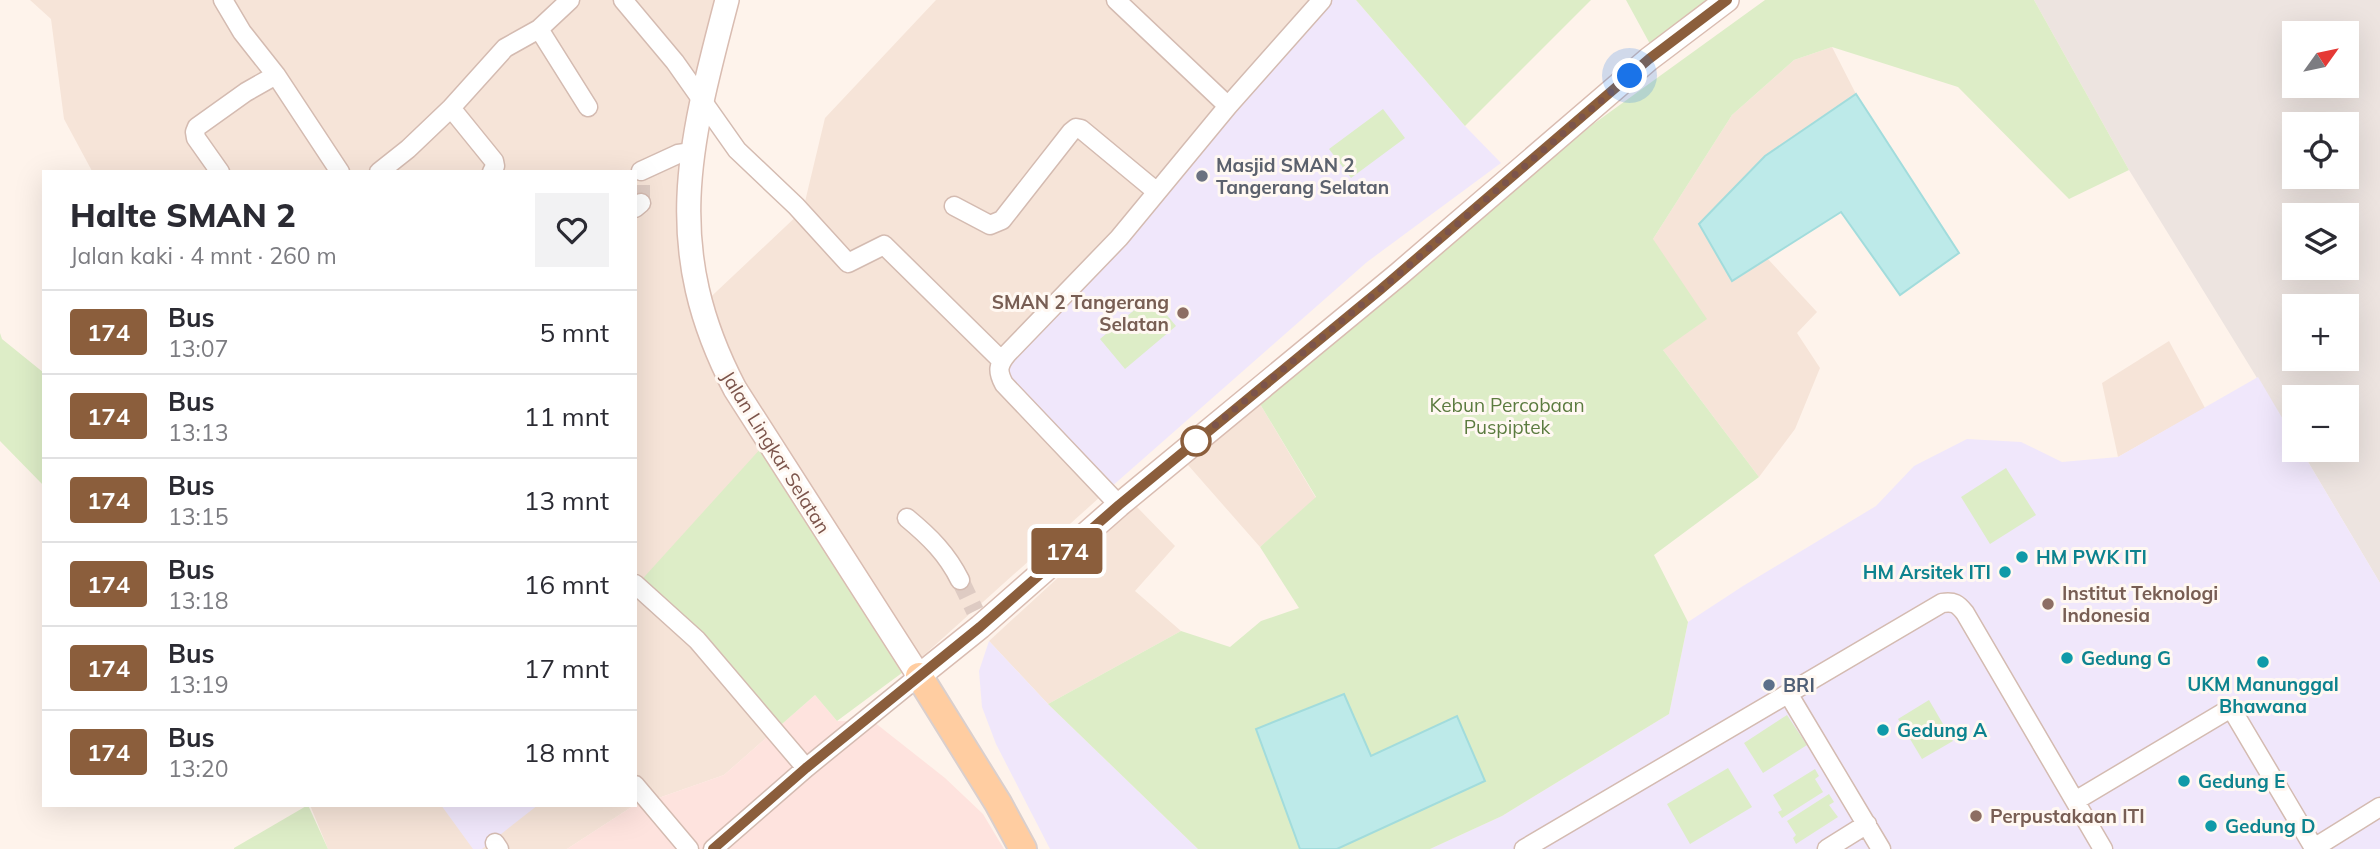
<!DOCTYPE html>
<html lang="id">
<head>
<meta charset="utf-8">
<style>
  :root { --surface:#fff; --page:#f2f2f3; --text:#2b2b33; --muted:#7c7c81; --line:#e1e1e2 }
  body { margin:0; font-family:Mulish,sans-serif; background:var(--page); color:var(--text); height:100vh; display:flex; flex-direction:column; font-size:26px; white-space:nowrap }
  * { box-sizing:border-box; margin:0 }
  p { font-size:23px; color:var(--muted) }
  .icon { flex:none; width:38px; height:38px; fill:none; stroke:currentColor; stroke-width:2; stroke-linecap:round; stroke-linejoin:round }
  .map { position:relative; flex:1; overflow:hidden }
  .panel { position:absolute; left:42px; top:170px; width:595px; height:637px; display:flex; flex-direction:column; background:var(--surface); border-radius:0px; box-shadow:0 7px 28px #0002 }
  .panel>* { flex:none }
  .badge { padding:0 14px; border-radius:5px; font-size:24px; line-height:46px }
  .needle { width:46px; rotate:57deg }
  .tools { position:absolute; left:2282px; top:21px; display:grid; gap:14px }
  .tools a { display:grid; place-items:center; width:77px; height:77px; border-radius:0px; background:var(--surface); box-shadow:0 7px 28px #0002; font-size:35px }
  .you { position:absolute; width:35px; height:35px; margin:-18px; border:5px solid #fff; border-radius:50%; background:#1a73e8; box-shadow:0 0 0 10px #1a73e833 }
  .map>.badge { position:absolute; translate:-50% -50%; box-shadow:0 0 0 4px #fff }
  .round { display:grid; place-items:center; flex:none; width:74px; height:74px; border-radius:0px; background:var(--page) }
  .summary { display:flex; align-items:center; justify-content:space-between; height:119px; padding:0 28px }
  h1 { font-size:33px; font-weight:800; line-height:52px }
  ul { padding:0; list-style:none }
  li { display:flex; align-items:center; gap:21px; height:84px; padding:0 28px; border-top:2px solid var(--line) }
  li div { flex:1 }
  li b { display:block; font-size:26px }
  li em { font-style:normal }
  li .badge { min-width:77px; font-weight:700; text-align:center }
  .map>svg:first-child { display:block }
  .residential { fill:#f6e4d8 }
  .commercial { fill:#fee3de }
  .industrial { fill:#ede4e0; fill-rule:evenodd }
  .education { fill:#f0e7fb }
  .green { fill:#ddedc7 }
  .water { fill:#bdeae9; stroke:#a2dcdc; stroke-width:2 }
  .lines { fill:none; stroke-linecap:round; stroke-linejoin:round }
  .street-tunnel { stroke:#decbc3; stroke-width:18; stroke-dasharray:18 9; stroke-linecap:butt }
  .street-casing { stroke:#d4bbb1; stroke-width:21 }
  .secondary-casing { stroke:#d9bcb1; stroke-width:26 }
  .primary-casing { stroke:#dacfcd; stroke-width:30 }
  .street { stroke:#fff; stroke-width:18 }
  .secondary { stroke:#fff; stroke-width:23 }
  .primary { stroke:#ffcda1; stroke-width:26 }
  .line-casing { stroke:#fff; stroke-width:16 }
  .line { stroke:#8b5e3c; stroke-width:10 }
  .walk { stroke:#7c544b; stroke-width:7; stroke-dasharray:0 12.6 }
  .worship-dot { fill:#6b7280; stroke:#fff8f2; stroke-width:2.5 }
  .education-dot { fill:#8d6e63; stroke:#fff8f2; stroke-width:2.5 }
  .stop-dot { fill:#fff; stroke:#8b5e3c; stroke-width:3.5 }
  .culture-dot { fill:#0f9aa8; stroke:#fff8f2; stroke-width:2.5 }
  .service-dot { fill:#5c6f8a; stroke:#fff8f2; stroke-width:2.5 }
  .labels { text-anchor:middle; stroke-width:6; stroke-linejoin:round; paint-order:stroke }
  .worship-label { font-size:19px; font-weight:bold; fill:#5b616d; stroke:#fff8f2; text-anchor:start }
  .education-label { font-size:19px; font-weight:bold; fill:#785e54; stroke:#fff8f2; text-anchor:start }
  .park-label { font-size:19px; fill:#5b7b3f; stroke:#fff8f2 }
  .street-label { font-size:19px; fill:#7c544b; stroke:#fff8f2 }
  .culture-label { font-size:19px; font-weight:bold; fill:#0d838f; stroke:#fff8f2; text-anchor:start }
  .service-label { font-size:19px; font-weight:bold; fill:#4e5e75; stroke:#fff8f2; text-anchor:start }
</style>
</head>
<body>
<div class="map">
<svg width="2380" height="849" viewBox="0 0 2380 849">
  <rect width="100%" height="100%" fill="#fef3eb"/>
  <path class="residential" d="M30 0H727L687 192 699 308 803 210 825 118 936 0H1329L1007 368 1110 488 914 664 763 447 774 731 724 775 630 808 567 849H328L310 805H635V172L92 171 64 119 51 19Z
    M1832 47 1856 94 1765 156 1732 281 1767 258 1817 312 1797 333 1820 368 1795 429 1759 477 1663 350 1653 239 1732 115 1794 60Z
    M2169 341 2205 408 2118 457 2102 383Z
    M1260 404 1316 498 1260 547 1188 465Z
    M1136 506 1175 546 1135 591 1181 631 1048 704 989 641Z"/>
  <path class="commercial" d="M815 695 837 721 874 722 945 778 983 814 1004 849H567L630 808 724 775Z"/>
  <path class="industrial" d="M2034 0H2380V583L2301 450H2347V397H2294V438L2129 170ZM2294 33H2347V86H2294ZM2294 124H2347V177H2294ZM2294 215H2347V268H2294ZM2294 306H2347V359H2294Z"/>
  <path class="education" d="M1329 0H1356L1465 126 1501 163 1367 262 1110 488 1007 382V368L1149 210Z
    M2258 377 2294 438V450H2301L2380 583V849H1430L1502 816 1669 714 1688 622 1743 586 1876 506 1914 466 1967 439 2021 442 2062 462 2118 457Z
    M989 641 1048 704 1198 849H1050L996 744 982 707 979 671Z
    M441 805H538L482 849H473Z"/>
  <path class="green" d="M1356 0H1591L1465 126Z
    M1626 0H1727L1650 44Z
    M1765 0H2034L2129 170 2069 199 1958 87 1832 47 1794 60 1732 115 1653 239 1707 319 1663 350 1759 477 1654 555 1688 622 1669 714 1502 816 1430 849H1198L1048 704 1181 631 1230 647 1261 621 1299 608 1260 547 1316 497 1260 404 1345 330 1592 125Z
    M1383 109 1405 138 1351 178 1329 149Z
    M1151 296 1176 326 1125 369 1100 339Z
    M0 333 2 339 44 373V486L0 441Z
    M762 447 914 664 837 721 815 695 774 731 636 586Z
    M2006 468 2036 515 1990 544 1961 497Z
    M1929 700 1953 741 1922 759 1898 719Z
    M1787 715 1807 745 1763 773 1744 743Z
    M1728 768 1752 807 1690 844 1667 804Z
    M1815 769 1819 776 1815 779 1823 792 1782 818 1778 812 1782 810 1773 795Z
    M1829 794 1834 802 1829 805 1838 817 1796 844 1793 838 1796 835 1787 821Z
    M308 805 328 849H234V848Z"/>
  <path class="water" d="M1856 94 1959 253 1900 295 1841 212 1732 281 1699 224 1765 156Z
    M1344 694 1371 756 1457 716 1485 781 1337 849H1300L1256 729Z"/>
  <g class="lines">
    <path class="street-tunnel" d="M641 203V171
      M960 580 975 611"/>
    <g class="street-casing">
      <path id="street" d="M223 0 242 32 276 75 340 172
        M623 0 675 62 737 150 796 206 848 263 884 245 1002 361
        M1116 0 1228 106
        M539 29 588 107
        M451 108 494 161 495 166 492 172
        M641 171 678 154 692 152
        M220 172 196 138 195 132 197 127 246 92 276 75
        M379 172 408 149 451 108 505 48 539 29 570 0
        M954 206 990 225 1002 220 1071 132 1076 128 1081 129 1157 192
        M635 208 641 203
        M1119 505 1004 384C997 371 998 365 1007 354L1119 238 1228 106 1322 0
        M907 518C930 537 947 554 960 580
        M635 584 697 640 806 768
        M1789 695 1881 849
        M635 785 689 849
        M2075 801 2231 708 2314 848 2380 807
        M495 843 499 849
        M713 849 806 768 919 676
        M1524 849 1942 603C1954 601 1958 604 1965 613L2103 849
        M1827 849 1867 824"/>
    </g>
    <g class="secondary-casing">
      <path id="secondary" d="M727 0C689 145 661 248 735 389L919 676 980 627 1119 505 1399 274 1649 59 1727 0"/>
    </g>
    <g class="primary-casing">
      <path id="primary" d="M919 676 998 803 1023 849"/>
    </g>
    <use href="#street" class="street"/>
    <use href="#secondary" class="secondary"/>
    <use href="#primary" class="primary"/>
  </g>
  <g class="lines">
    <g class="line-casing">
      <path id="line" d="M713 849 806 768 980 627 1119 505 1380 290 1649 59 1727 0"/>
    </g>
    <use href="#line" class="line"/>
    <path class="walk" d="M1196 441 1399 274 1630 76"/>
  </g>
  <circle class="worship-dot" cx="1202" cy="176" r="7"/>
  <g class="education-dot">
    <circle cx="1183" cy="313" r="7"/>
    <circle cx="2048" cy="604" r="7"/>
    <circle cx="1976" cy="816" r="7"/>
  </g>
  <circle class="stop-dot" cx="1196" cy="441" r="14"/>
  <g class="culture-dot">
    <circle cx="2022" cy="557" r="7"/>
    <circle cx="2005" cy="572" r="7"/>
    <circle cx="2067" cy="658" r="7"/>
    <circle cx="2263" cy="662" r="7"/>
    <circle cx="1883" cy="730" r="7"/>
    <circle cx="2184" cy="781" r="7"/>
    <circle cx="2211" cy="826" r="7"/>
  </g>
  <circle class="service-dot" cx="1769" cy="685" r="7"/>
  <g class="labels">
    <g class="worship-label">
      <text x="1216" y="172">Masjid SMAN 2<tspan x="1216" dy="22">Tangerang Selatan</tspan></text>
    </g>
    <g class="education-label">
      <text x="1169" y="309" text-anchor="end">SMAN 2 Tangerang<tspan x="1169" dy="22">Selatan</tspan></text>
      <text x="2062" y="600">Institut Teknologi<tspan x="2062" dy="22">Indonesia</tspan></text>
      <text x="1990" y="823">Perpustakaan ITI</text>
    </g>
    <g class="park-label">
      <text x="1507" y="412">Kebun Percobaan<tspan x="1507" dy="22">Puspiptek</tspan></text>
    </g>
    <g class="street-label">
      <text transform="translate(776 452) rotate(58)" y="7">Jalan Lingkar Selatan</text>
    </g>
    <g class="culture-label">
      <text x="2036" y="564">HM PWK ITI</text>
      <text x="1991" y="579" text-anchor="end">HM Arsitek ITI</text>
      <text x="2081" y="665">Gedung G</text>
      <text x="2263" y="691" text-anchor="middle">UKM Manunggal<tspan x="2263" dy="22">Bhawana</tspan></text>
      <text x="1897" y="737">Gedung A</text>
      <text x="2198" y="788">Gedung E</text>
      <text x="2225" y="833">Gedung D</text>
    </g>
    <g class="service-label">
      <text x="1783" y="692">BRI</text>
    </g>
  </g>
</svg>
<div class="tools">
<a><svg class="needle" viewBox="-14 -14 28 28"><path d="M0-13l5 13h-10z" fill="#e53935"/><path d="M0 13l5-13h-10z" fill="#7c7c81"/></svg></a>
<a><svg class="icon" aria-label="locate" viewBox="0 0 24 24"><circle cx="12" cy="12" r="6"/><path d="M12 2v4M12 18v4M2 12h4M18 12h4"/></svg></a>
<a><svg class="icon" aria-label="layers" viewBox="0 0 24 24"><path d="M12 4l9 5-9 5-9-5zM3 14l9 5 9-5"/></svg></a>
<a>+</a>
<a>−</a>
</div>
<div class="you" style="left:1630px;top:76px"></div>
<b class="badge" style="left:1067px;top:551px;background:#8b5e3c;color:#fff">174</b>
<section class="panel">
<div class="summary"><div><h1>Halte SMAN 2</h1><p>Jalan kaki · 4 mnt · 260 m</p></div><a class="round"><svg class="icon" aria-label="heart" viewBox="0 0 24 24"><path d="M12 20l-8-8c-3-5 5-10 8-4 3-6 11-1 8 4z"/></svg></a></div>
<ul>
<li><span class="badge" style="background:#8b5e3c;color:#fff">174</span><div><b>Bus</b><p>13:07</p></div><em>5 mnt</em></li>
<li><span class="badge" style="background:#8b5e3c;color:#fff">174</span><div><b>Bus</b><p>13:13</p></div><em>11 mnt</em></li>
<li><span class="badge" style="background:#8b5e3c;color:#fff">174</span><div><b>Bus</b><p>13:15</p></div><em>13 mnt</em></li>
<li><span class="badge" style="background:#8b5e3c;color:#fff">174</span><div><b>Bus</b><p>13:18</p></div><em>16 mnt</em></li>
<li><span class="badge" style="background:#8b5e3c;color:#fff">174</span><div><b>Bus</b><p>13:19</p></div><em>17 mnt</em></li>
<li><span class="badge" style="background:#8b5e3c;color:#fff">174</span><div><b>Bus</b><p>13:20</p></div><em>18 mnt</em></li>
</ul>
</section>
</div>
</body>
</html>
